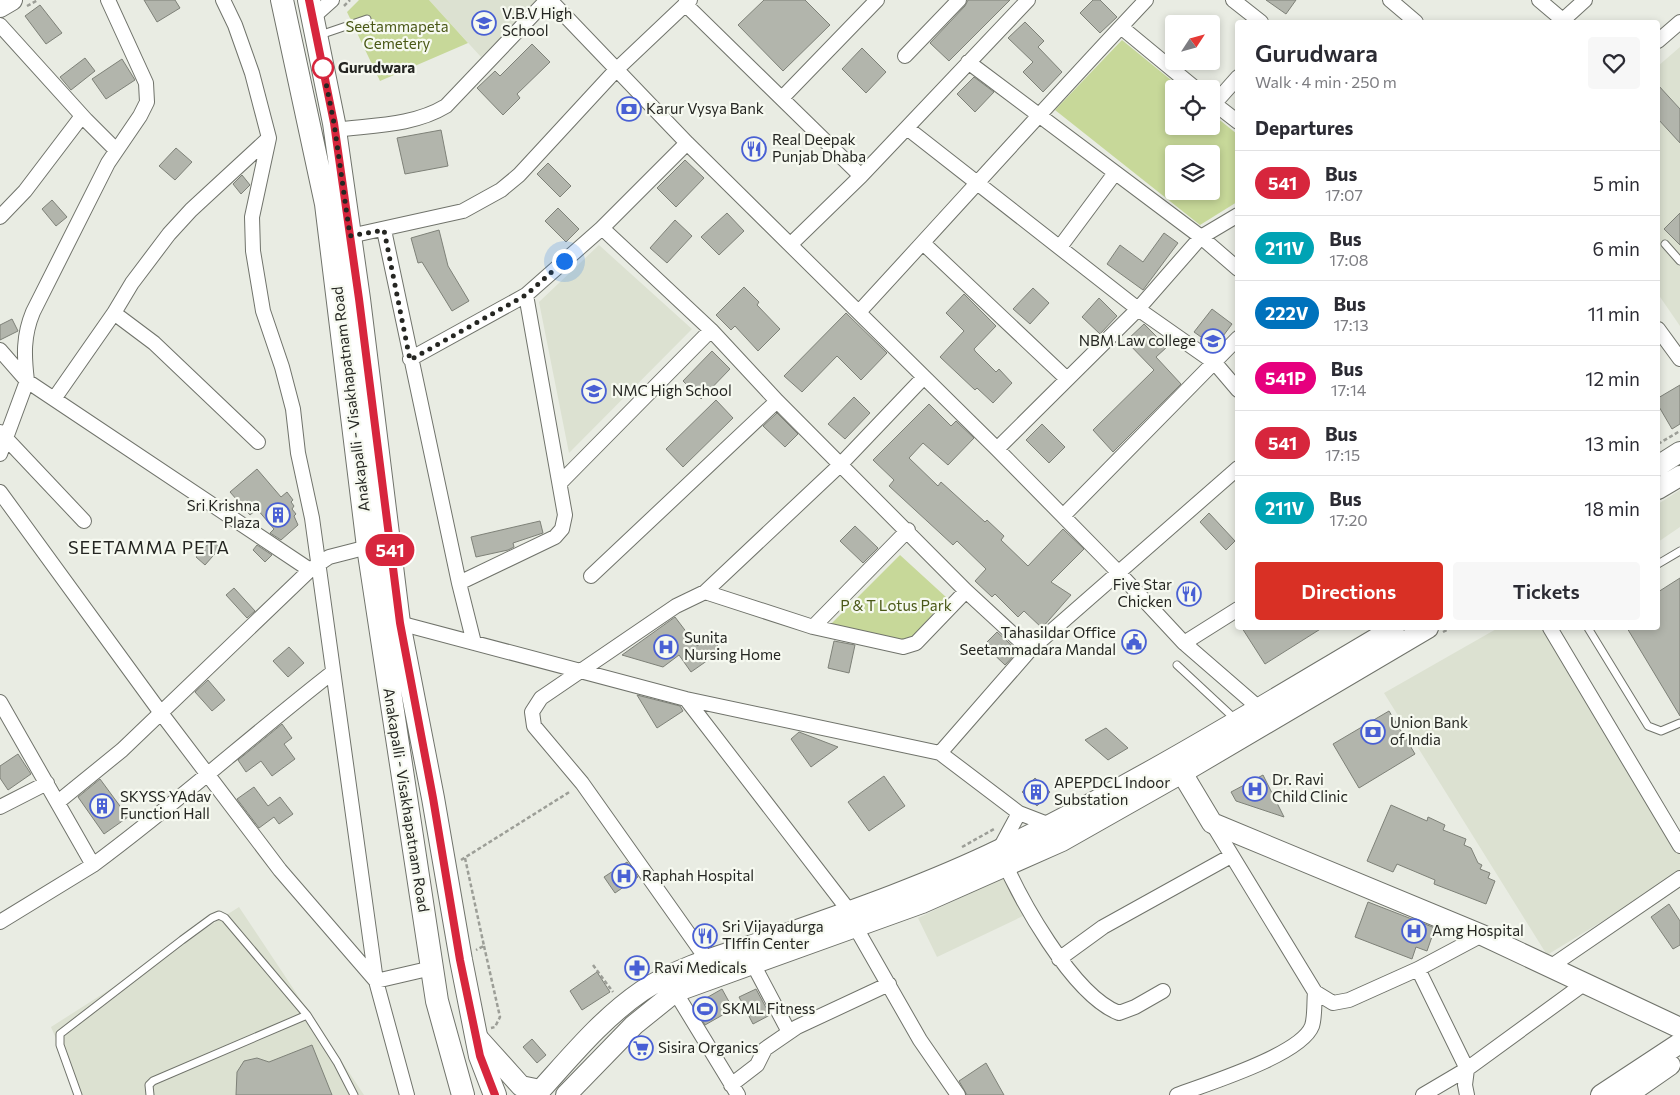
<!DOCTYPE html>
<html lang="en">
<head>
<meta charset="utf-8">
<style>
  :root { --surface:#fff; --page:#f7f7f7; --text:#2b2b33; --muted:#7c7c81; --line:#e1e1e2; --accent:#d93025 }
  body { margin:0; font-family:Commissioner,sans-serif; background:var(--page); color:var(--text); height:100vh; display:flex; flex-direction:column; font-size:19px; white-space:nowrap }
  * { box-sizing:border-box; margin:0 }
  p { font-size:16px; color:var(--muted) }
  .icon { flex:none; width:28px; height:28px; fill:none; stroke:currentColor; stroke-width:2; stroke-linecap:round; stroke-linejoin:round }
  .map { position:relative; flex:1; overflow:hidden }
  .sheet { position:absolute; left:1235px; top:20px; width:425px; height:610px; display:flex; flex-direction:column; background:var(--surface); border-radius:5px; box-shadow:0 2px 8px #0003 }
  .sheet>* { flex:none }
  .badge { padding:0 10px; border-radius:16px; font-size:18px; line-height:32px }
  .needle { width:32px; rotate:54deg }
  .controls { position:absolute; left:1165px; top:15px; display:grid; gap:10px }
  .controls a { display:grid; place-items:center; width:55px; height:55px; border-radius:5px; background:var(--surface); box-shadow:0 2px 8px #0003; font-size:25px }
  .you { position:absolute; width:25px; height:25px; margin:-12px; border:4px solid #fff; border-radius:50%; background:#1a73e8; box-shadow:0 0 0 8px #1a73e833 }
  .map>.badge { position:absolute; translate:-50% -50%; box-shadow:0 0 0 2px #fff }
  h2 { padding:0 20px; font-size:19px; line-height:45px }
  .round { display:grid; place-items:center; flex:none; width:52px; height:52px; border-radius:5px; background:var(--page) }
  .overview { display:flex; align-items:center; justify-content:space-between; height:85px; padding:0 20px }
  h1 { font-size:24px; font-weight:600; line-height:38px }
  .action { display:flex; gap:10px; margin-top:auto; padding:10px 20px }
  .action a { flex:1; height:58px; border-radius:5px; background:var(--accent); color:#fff; font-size:20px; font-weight:600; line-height:58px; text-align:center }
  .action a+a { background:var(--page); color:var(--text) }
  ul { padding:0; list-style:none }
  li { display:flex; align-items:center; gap:15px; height:65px; padding:0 20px; border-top:1px solid var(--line) }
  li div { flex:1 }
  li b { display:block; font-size:19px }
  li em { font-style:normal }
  li .badge { min-width:55px; font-weight:700; text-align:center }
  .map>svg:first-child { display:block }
  .built { fill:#dce1d1 }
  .green { fill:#c7d899; fill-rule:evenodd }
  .building { fill:#b2b5ac; stroke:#7e8178 }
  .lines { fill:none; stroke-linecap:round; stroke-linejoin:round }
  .lane-casing { stroke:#70736b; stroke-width:9 }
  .street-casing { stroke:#70736b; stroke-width:16 }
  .secondary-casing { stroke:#70736b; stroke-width:22 }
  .primary-casing { stroke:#70736b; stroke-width:24 }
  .path { stroke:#9c9e97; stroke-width:2.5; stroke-dasharray:4 2.5; stroke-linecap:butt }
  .lane { stroke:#fff; stroke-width:7 }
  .street { stroke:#fff; stroke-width:14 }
  .secondary { stroke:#fff; stroke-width:20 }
  .primary { stroke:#fff; stroke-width:22 }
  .line-casing { stroke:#fff; stroke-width:11 }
  .line { stroke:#d7263d; stroke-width:8 }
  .walk { stroke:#252622; stroke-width:5; stroke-dasharray:0 9 }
  .stop-dot { fill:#fff; stroke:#d7263d; stroke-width:2.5 }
  .labels { text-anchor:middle; stroke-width:4.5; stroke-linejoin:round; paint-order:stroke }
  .poi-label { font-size:15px; fill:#252622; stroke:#f6f9f0; text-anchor:start }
  .park-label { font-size:15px; fill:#4a5817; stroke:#f6f9f0 }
  .stop-label { font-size:15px; font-weight:bold; fill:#252622; stroke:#f6f9f0; text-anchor:start }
  .street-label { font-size:15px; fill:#252622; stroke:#f6f9f0 }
  .quarter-label { font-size:18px; letter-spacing:1px; fill:#252622; stroke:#f6f9f0 }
</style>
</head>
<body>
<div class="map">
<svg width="1680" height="1095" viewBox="0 0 1680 1095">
  <rect width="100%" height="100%" fill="#e9ece3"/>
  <path class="built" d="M429 0H538L540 2 481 57Z
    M1680 47V326L1658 294V66Z
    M599 245 692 329 569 453 539 302Z
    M1680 490V527L1658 542V504Z
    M1498 628H1543L1680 851V874L1547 955 1384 693Z
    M1004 877 1023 916 937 957 918 918Z
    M239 907 364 1095H80L51 1027Z"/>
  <path class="green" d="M359 0H429L468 43 380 81 347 12Z
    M1122 40 1182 89H1174V126H1211V113L1237 134V202L1200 225 1055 110ZM1174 154H1211V191H1174Z
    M900 555 947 598 907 643 830 625Z"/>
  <path class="building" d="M144 0H175L180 8 157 22Z
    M764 0H805L830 25 783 71 738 25Z
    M968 0H1010L949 61 930 43 965 6Z
    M1093 0H1100L1117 17 1100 33 1080 13Z
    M1266 0H1296L1286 14Z
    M40 5 62 33 46 44 25 16Z
    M1025 22 1044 41 1038 47 1062 72 1043 92 1023 72 1033 62 1008 38Z
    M532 44 550 62 517 94 520 98 503 115 477 88 495 71 500 76Z
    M862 48 886 72 866 93 842 69Z
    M85 58 95 71 71 90 60 77Z
    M122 59 135 80 106 99 92 79Z
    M974 77 994 92 975 112 957 94Z
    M1658 85 1680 109V143L1658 119Z
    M441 130 448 166 405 174 397 138Z
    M176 148 192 162 175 180 159 166Z
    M685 160 704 178 676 207 657 188Z
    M548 163 571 186 560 197 537 174Z
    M242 175 250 185 241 194 233 184Z
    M52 200 67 217 56 226 42 209Z
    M558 208 579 229 566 242 545 221Z
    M727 213 744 231 719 255 701 237Z
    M1680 213V245L1664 229Z
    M675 220 692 236 667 263 650 248Z
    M439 230 448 266 469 301 452 311 422 262 418 263 411 238Z
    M1164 233 1178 243 1143 290 1107 264 1120 245 1143 262Z
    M744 287 759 302 757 305 780 329 758 351 735 326 731 330 716 315Z
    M1033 288 1049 303 1030 324 1013 309Z
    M964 294 996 326 974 349 975 351 996 372 999 369 1012 383 993 403 977 388 975 390 940 357 964 331 946 313Z
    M1099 298 1117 316 1100 334 1082 317Z
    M1212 309 1232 324 1215 347 1194 332Z
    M846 313 887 353 861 380 837 356 802 392 784 376Z
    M12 319 18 331 0 340V325Z
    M1144 324 1167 347 1156 357 1181 384 1113 452 1093 430 1154 370 1126 341Z
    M712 351 730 369 701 399 683 381Z
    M1680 385V424L1672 429 1658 405V398Z
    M854 397 870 413 845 439 828 424Z
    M716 400 733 418 683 467 666 449Z
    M929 404 951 426 956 421 974 438 948 465 923 443 909 458 938 486 941 482 985 522 987 520 1004 536 1001 540 1028 566 1063 529 1084 549 1051 582 1071 595 1042 628 1024 611 1018 617 995 594 992 597 975 581 986 569 957 541 953 545 889 486 894 480 873 460Z
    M777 413 798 434 785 447 763 426Z
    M1042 424 1065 447 1049 463 1026 440Z
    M257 469 281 497 287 492 293 500 291 502 294 506 292 509 296 514 294 516 298 525 281 540 270 533 274 529 257 509 250 515 230 492Z
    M1209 513 1235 541 1226 550 1200 522Z
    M540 521 543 533 513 543 514 547 508 550 476 557 471 537Z
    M855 526 878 548 863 563 840 541Z
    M212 540 220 548 205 565 196 557Z
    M257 545 272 555 265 562 253 550Z
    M1680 578V716L1627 628H1658V592Z
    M234 588 255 611 247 618 226 595Z
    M675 617 697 646 712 637 721 651 691 672 679 655 663 667 622 655Z
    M1242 628H1322L1265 664Z
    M997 632 1018 651 1005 665 984 645Z
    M834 641 855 645 849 673 828 668Z
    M289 647 304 663 288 677 273 661Z
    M208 680 225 700 212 711 195 692Z
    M637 695 680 706 683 711 657 728Z
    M1389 711 1415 754 1359 788 1333 744Z
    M282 724 292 738 284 744 295 759 272 776 261 761 246 772 238 760Z
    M1106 728 1128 748 1108 760 1085 740Z
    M799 732 838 747 811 767 791 739Z
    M18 754 31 774 8 790 0 778V766Z
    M1263 775 1284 817 1236 801 1231 792Z
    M884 776 905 806 869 831 848 802Z
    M1035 778 1050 792 1037 806 1022 792Z
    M100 779 128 817 104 834 78 797Z
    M254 787 268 806 280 797 293 814 279 824 274 817 259 828 237 799Z
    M1391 805 1427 821 1428 817 1445 825 1443 830 1466 839 1464 845 1471 848 1478 863 1482 865 1480 869 1490 873 1488 878 1495 881 1486 904 1434 884 1435 880 1397 864 1393 872 1367 861Z
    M627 862 638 877 615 893 604 877Z
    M1368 902 1435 928 1427 951 1416 947 1412 959 1355 937Z
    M1669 904 1680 921V945L1673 949 1651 917Z
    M597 972 610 992 582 1010 570 991Z
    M722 989 733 1009 705 1025 694 1005Z
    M756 989 770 1015 753 1024 739 997Z
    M532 1039 546 1055 537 1063 523 1047Z
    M312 1045 332 1095H236L237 1072 244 1061 257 1058 269 1062Z
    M986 1063 1004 1095H967L959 1081Z"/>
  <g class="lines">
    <g class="lane-casing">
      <path id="lane" d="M320 35 367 19
        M1665 244 1680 261
        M1658 564 1680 551
        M1588 628 1648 726 1661 731 1680 723
        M1177 665 1235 719
        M78 1095 60 1045V1034L182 940 212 918 219 915 225 918 307 1015
        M150 1095 149 1085 153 1081 307 1015 337 1062 354 1095"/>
    </g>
    <g class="street-casing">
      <path id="street" d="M108 0 146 83 147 102 140 116 108 163 33 312C23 336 24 356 27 381L310 570 329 557 368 547
        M223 0 235 25 252 73 269 138 252 217 253 251 263 311 282 367 293 409 298 453 312 518 376 981 407 1095
        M550 0 687 143 997 449 1119 573 1184 643 1259 708 1263 714
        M1233 0 1261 22
        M1390 0 1416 22
        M1539 0 1565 22
        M685 4 861 176
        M313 17 332 0
        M1563 20 1585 0
        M0 25 86 120 116 150
        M1121 27 1196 89
        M1658 41 1680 22
        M905 56 959 0
        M968 62 1201 237 1238 269
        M782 98 877 0
        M1211 101 1238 122
        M1214 104 1238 77
        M907 128 1138 309 1215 363 1238 390
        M335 130C372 125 413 126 446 106L547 0
        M687 143 602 228 711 330 777 401 966 591 1030 650 1238 468
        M0 217 25 191 82 116
        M384 230 459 583 555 537 562 529 565 515 526 295
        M350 236 463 211 501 190 519 175 616 70 690 0
        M923 243 1067 379
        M791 244 861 176 1028 0
        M1060 247 1115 173
        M859 312C955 208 1049 103 1146 0
        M114 313 154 343 258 442
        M1658 329 1680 359
        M0 350 27 381 0 454
        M410 359 526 295 602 228
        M54 399 114 313 132 283 169 234 191 210 269 138
        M0 432 84 521
        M997 449 1138 309 1201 237 1238 215
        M560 483 711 330
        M0 492 161 713 280 870 376 981 432 968
        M1063 516 1238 338
        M591 576 777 401
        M459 583 474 643
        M705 592 813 627 903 647 916 643 966 591
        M399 623 686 699 940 753 1019 813 1050 825
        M813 627 908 530
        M1550 628 1680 846
        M1184 643 1238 609
        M686 699 850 912 856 928 920 1040 958 1095
        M0 702 93 865 0 922
        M940 753 1030 650
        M58 802 122 750 310 570
        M0 807 47 783
        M1019 813 999 850C1018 896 1072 995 1119 1013L1135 1007 1163 991
        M1212 823 1315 992 1333 1003 1349 1000 1418 969 1482 935
        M93 865C176 804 252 735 333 672
        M1059 959 1103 927 1231 856
        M708 961 582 783 534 726 532 712 541 698 676 606 705 592 840 465 924 377
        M753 964 789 1032
        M1550 967 1680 878
        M1418 969 1467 1069 1465 1085 1467 1095
        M671 985 738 1095
        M731 1085 757 1065 765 1049 797 1027 889 984
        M1177 1095C1206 1084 1301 1055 1312 1026 1315 1017 1314 1002 1315 992
        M1423 1095 1467 1069 1585 983"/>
    </g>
    <g class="secondary-casing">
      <path id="secondary" d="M0 7 12 0
        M1658 466 1680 452
        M1658 489 1680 476
        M1182 773 1212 823 1482 935 1680 1028
        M476 1036 521 1086 540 1090
        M536 1095C569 1059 601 1019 642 991 682 964 734 952 780 936 854 910 931 883 1001 849 1137 784 1265 704 1394 628
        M566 1095 634 1025 675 992 922 903 1062 841 1182 773 1428 628
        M1601 1095 1680 1043
        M1627 1095 1670 1065"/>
    </g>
    <g class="primary-casing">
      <path id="primary" d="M282 0 326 204 368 547 437 1001 463 1095
        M309 0 334 123 359 299 399 623 433 798 461 960 480 1056 495 1095"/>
    </g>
    <path class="path" d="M27 6 38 0
      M344 6 350 0
      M1658 444 1680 431
      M1443 632 1451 628
      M962 847 994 829
      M465 858 484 946 476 950
      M461 860 571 791
      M484 946 500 1017 495 1027 491 1028
      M593 965 613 992"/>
    <use href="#lane" class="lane"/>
    <use href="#street" class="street"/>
    <use href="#secondary" class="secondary"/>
    <use href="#primary" class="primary"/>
  </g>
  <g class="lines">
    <g class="line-casing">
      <path id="line" d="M309 0 334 123 359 299 400 623 433 798 460 960 480 1056 495 1095"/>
    </g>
    <use href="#line" class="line"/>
    <path class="walk" d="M323 68 334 123 350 236 384 230 410 360 526 295 564 261"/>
  </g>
  <defs>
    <g id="school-ring" transform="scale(1.25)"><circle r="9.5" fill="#f6f9f0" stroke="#4960d4" stroke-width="1.5"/><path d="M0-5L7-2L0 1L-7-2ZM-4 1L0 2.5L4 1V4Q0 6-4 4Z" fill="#4960d4"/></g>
    <g id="bank-ring" transform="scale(1.25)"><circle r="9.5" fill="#f6f9f0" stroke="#4960d4" stroke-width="1.5"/><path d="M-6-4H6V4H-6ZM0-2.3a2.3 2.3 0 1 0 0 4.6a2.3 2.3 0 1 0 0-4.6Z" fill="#4960d4"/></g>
    <g id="restaurant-ring" transform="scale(1.25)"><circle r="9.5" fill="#f6f9f0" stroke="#4960d4" stroke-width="1.5"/><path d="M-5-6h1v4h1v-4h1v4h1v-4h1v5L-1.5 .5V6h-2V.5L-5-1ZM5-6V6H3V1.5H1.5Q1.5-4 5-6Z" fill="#4960d4"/></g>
    <g id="university-ring" transform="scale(1.25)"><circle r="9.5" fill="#f6f9f0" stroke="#4960d4" stroke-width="1.5"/><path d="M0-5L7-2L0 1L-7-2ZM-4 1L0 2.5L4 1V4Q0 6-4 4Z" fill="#4960d4"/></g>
    <g id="building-ring" transform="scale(1.25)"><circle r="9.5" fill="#f6f9f0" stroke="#4960d4" stroke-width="1.5"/><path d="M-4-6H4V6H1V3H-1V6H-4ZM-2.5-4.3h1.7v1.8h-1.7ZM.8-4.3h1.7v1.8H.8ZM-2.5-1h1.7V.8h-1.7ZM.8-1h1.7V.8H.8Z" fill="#4960d4"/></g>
    <g id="civic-ring" transform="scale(1.25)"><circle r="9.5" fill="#f6f9f0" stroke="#4960d4" stroke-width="1.5"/><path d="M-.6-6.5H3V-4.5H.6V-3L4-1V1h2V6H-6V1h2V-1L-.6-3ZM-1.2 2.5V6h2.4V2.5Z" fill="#4960d4"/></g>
    <g id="hospital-ring" transform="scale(1.25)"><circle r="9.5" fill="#f6f9f0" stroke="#4960d4" stroke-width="1.5"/><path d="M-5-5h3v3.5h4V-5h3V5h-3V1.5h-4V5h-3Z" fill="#4960d4"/></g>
    <g id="pharmacy-ring" transform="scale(1.25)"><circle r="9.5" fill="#f6f9f0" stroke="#4960d4" stroke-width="1.5"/><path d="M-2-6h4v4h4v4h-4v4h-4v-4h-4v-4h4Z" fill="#4960d4"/></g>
    <g id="stadium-ring" transform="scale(1.25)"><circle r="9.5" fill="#f6f9f0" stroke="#4960d4" stroke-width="1.5"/><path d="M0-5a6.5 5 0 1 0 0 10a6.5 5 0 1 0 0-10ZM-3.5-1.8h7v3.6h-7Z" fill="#4960d4"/></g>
    <g id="supermarket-ring" transform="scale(1.25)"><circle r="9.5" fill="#f6f9f0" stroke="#4960d4" stroke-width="1.5"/><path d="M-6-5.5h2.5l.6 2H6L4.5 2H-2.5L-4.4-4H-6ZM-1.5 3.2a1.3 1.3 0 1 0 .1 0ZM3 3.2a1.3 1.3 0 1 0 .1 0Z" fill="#4960d4"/></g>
  </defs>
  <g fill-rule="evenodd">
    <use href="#school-ring" x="484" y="23"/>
    <use href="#bank-ring" x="629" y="109"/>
    <use href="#restaurant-ring" x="754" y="149"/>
    <use href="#university-ring" x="1213" y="341"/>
    <use href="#school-ring" x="594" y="391"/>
    <use href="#building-ring" x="278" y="515"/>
    <use href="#restaurant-ring" x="1189" y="594"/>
    <use href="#civic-ring" x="1134" y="642"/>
    <use href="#hospital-ring" x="666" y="647"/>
    <use href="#bank-ring" x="1373" y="732"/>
    <use href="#hospital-ring" x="1255" y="789"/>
    <use href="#building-ring" x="1036" y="792"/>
    <use href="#building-ring" x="102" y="806"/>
    <use href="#hospital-ring" x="624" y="876"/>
    <use href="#hospital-ring" x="1414" y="931"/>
    <use href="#restaurant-ring" x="705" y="936"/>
    <use href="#pharmacy-ring" x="637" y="968"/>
    <use href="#stadium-ring" x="705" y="1009"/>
    <use href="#supermarket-ring" x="641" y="1048"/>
  </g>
  <circle class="stop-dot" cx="323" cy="68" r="10"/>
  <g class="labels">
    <g class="poi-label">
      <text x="502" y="19">V.B.V High<tspan x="502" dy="17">School</tspan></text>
      <text x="646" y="114">Karur Vysya Bank</text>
      <text x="772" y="145">Real Deepak<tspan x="772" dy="17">Punjab Dhaba</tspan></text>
      <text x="1196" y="346" text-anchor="end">NBM Law college</text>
      <text x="612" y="396">NMC High School</text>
      <text x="260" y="511" text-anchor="end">Sri Krishna<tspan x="260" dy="17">Plaza</tspan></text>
      <text x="1172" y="590" text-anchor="end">Five Star<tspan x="1172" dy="17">Chicken</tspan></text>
      <text x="1116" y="638" text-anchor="end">Tahasildar Office<tspan x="1116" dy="17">Seetammadara Mandal</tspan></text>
      <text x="684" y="643">Sunita<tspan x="684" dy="17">Nursing Home</tspan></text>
      <text x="1390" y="728">Union Bank<tspan x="1390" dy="17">of India</tspan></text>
      <text x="1272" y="785">Dr. Ravi<tspan x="1272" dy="17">Child Clinic</tspan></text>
      <text x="1054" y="788">APEPDCL Indoor<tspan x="1054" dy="17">Substation</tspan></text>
      <text x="120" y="802">SKYSS YAdav<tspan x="120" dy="17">Function Hall</tspan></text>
      <text x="642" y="881">Raphah Hospital</text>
      <text x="722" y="932">Sri Vijayadurga<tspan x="722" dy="17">TIffin Center</tspan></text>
      <text x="1432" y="936">Amg Hospital</text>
      <text x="654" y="973">Ravi Medicals</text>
      <text x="722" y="1014">SKML Fitness</text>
      <text x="658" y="1053">Sisira Organics</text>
    </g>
    <g class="park-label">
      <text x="397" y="32">Seetammapeta<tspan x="397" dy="17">Cemetery</tspan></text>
      <text x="896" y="611">P &amp; T Lotus Park</text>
    </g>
    <g class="stop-label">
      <text x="338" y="73">Gurudwara</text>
    </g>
    <g class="street-label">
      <text transform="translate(351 399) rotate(-97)" y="5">Anakapalli - Visakhapatnam Road</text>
      <text transform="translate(406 800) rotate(81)" y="5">Anakapalli - Visakhapatnam Road</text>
    </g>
    <g class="quarter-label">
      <text x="149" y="554">SEETAMMA PETA</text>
    </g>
  </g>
</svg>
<div class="controls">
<a><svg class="needle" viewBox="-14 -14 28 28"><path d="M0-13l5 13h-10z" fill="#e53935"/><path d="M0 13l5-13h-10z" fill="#7c7c81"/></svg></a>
<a><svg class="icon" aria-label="locate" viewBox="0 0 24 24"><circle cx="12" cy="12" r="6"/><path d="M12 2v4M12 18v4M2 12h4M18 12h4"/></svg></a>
<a><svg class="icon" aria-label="layers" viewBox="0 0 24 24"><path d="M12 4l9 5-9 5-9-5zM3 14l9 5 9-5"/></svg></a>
</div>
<div class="you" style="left:564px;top:261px"></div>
<b class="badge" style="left:390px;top:550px;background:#d7263d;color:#fff">541</b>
<section class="sheet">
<div class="overview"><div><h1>Gurudwara</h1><p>Walk · 4 min · 250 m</p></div><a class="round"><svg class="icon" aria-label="heart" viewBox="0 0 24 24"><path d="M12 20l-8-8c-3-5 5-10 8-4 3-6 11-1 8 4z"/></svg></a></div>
<h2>Departures</h2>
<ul>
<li><span class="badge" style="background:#d7263d;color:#fff">541</span><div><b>Bus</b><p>17:07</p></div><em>5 min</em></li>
<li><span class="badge" style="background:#00a3b4;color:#fff">211V</span><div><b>Bus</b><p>17:08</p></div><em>6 min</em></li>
<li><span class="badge" style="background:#0072bc;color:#fff">222V</span><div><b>Bus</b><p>17:13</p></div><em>11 min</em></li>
<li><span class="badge" style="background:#e6007e;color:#fff">541P</span><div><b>Bus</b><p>17:14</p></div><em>12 min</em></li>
<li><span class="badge" style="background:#d7263d;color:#fff">541</span><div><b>Bus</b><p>17:15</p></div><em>13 min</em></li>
<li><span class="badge" style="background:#00a3b4;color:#fff">211V</span><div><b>Bus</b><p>17:20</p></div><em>18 min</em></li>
</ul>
<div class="action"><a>Directions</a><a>Tickets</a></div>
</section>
</div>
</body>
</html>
